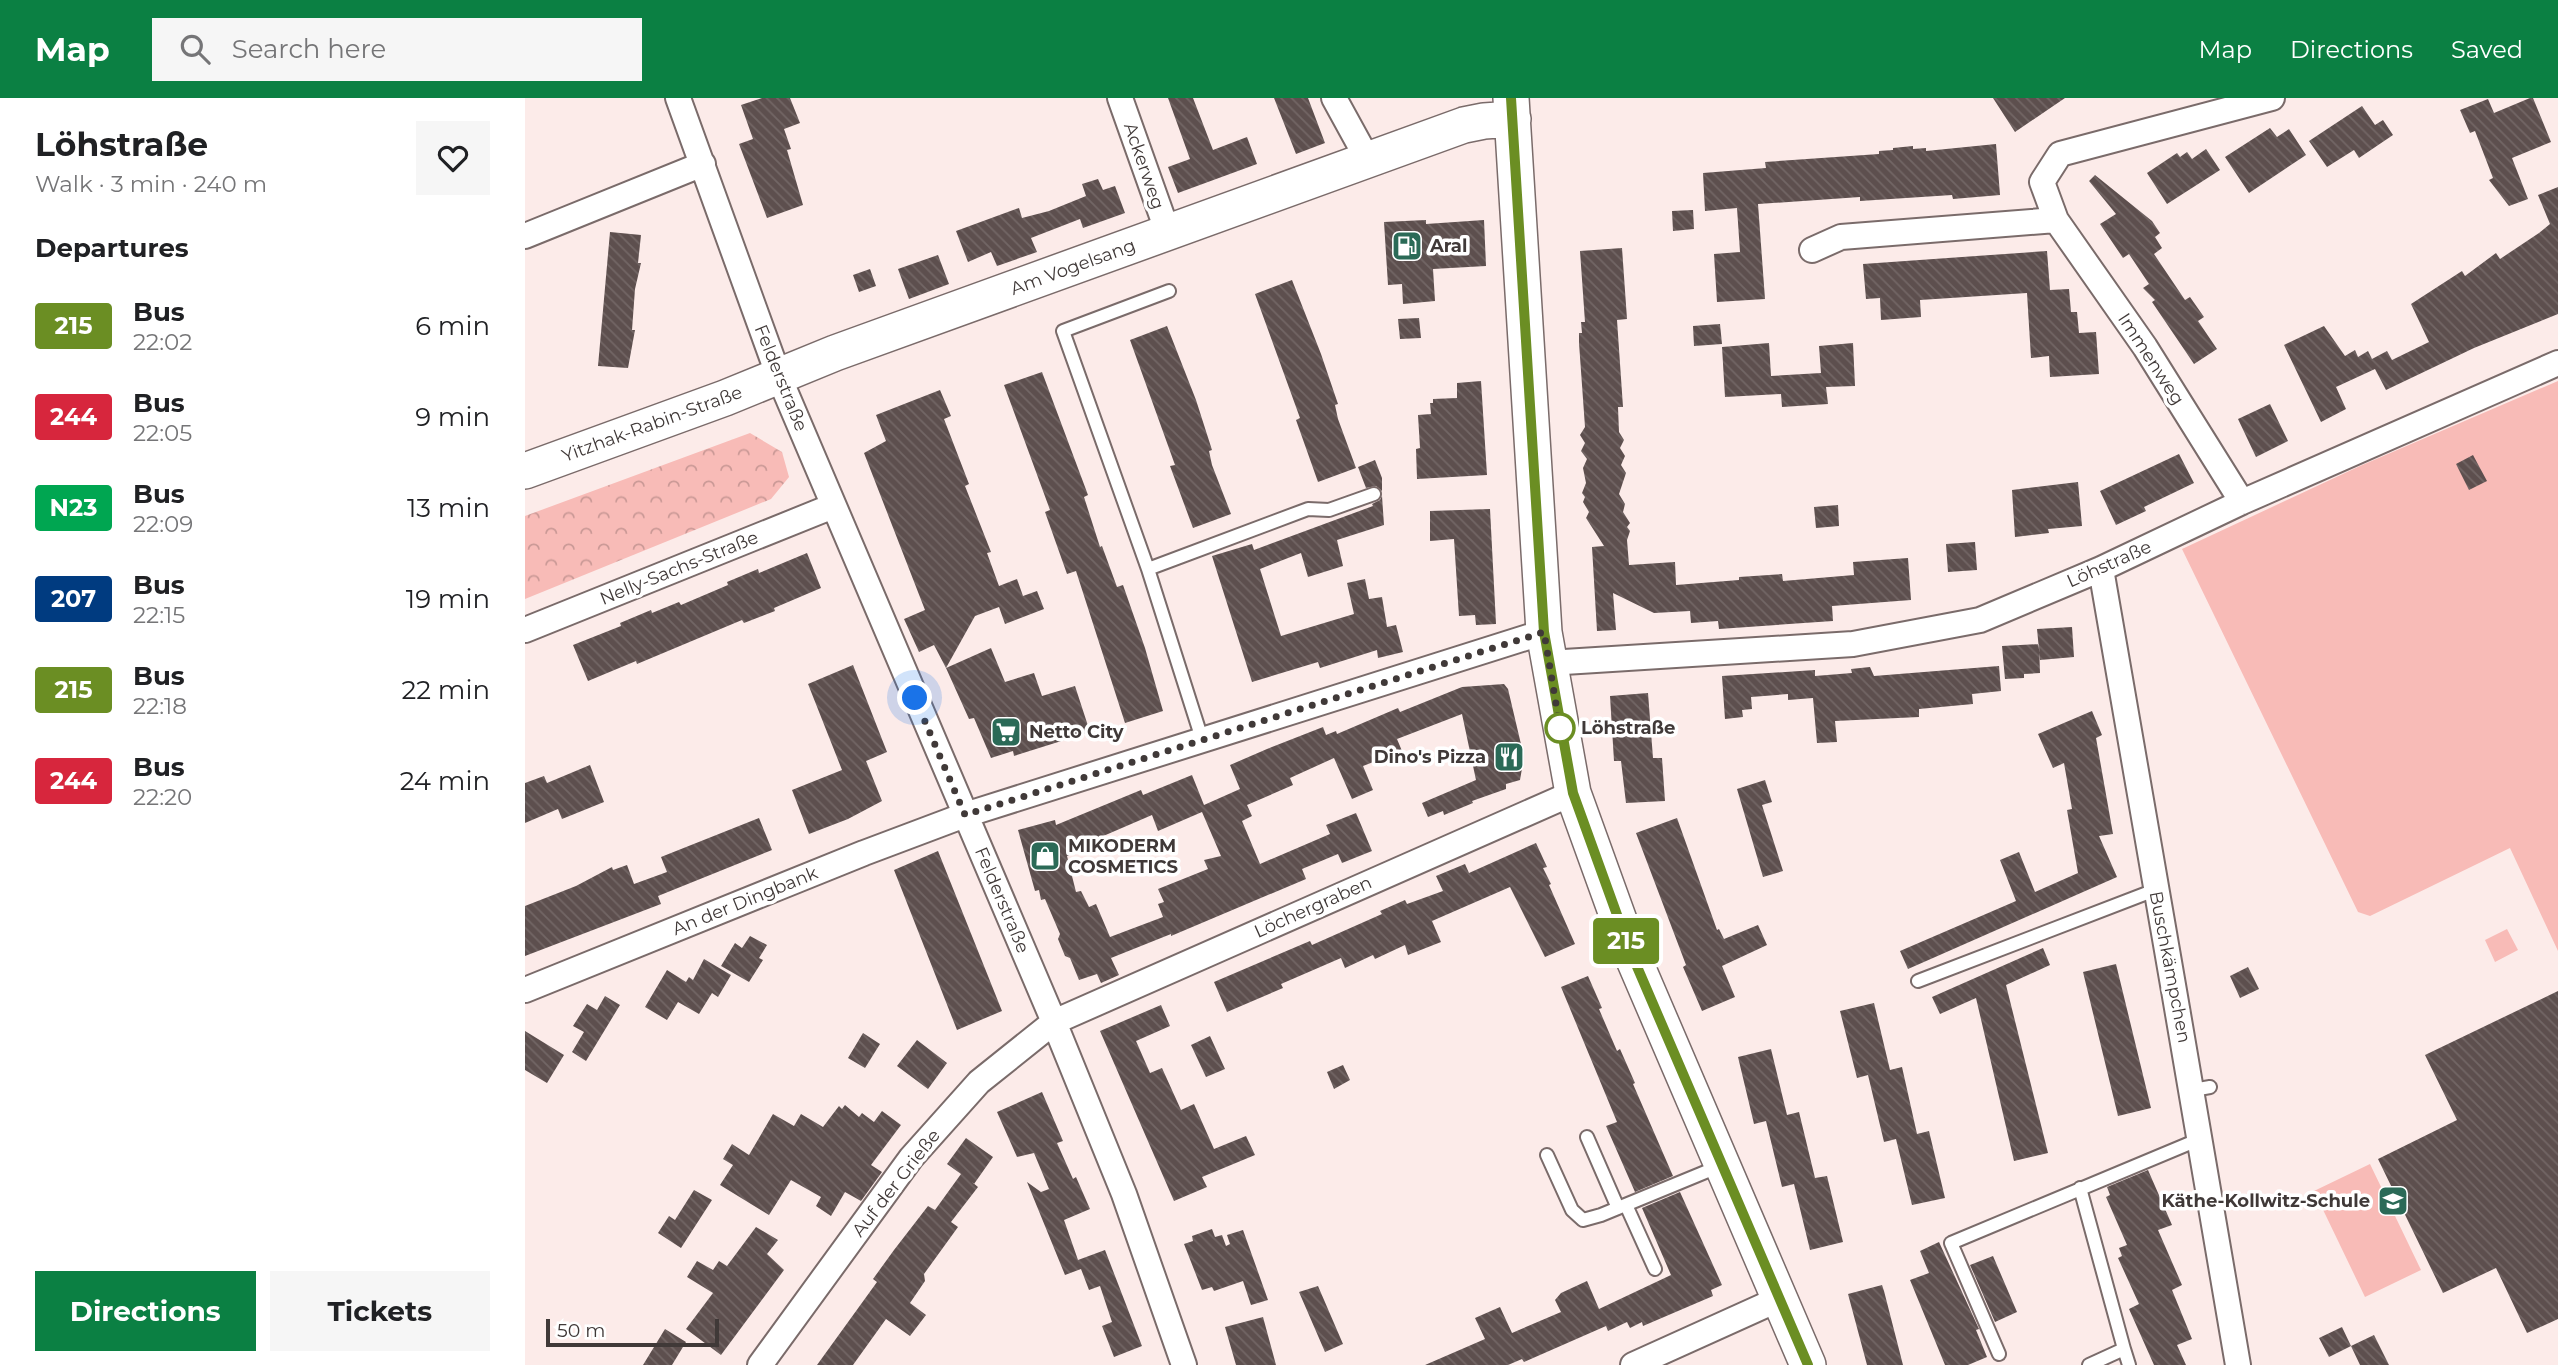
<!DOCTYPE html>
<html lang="en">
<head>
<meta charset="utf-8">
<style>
  :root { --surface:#fff; --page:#f6f6f6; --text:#202124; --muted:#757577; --accent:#0b8043 }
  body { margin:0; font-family:Montserrat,sans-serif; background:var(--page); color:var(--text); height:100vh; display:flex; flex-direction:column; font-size:26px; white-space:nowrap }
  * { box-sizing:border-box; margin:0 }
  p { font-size:23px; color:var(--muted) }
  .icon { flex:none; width:38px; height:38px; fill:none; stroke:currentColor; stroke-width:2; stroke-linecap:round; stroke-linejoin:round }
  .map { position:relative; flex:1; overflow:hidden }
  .details { display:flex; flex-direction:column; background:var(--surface); width:525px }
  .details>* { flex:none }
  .badge { padding:0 14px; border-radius:5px; font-size:24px; line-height:46px }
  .scale { position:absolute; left:21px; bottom:18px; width:173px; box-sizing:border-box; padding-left:7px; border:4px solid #403938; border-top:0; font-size:19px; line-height:24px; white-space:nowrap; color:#403938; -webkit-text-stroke:5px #fff; paint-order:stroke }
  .you { position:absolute; width:35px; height:35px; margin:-18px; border:5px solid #fff; border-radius:50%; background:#1a73e8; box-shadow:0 0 0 10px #1a73e833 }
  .map>.badge { position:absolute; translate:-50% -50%; box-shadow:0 0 0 4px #fff }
  h2 { padding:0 35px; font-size:26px; line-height:63px }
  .round { display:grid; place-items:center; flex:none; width:74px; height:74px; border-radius:0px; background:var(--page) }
  .summary { display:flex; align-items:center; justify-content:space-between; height:119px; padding:0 35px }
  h1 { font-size:33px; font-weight:700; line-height:52px }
  .action { display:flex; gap:14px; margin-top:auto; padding:14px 35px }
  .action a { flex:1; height:80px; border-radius:0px; background:var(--accent); color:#fff; font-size:28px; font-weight:700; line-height:80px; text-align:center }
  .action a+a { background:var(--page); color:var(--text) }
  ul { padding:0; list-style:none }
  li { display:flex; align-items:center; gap:21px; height:91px; padding:0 35px }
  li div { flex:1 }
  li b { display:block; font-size:26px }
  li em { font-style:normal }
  li .badge { min-width:77px; font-weight:700; text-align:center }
  header { display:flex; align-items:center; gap:42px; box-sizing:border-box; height:98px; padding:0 35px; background:var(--accent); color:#fff }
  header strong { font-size:33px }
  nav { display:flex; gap:38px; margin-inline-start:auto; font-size:24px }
  .search { width:490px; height:63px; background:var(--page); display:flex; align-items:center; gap:18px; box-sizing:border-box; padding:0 24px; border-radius:0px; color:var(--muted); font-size:26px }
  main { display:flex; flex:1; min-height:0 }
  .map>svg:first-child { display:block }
  .forest { fill:url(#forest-crowns) }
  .pitch { fill:#f8bbb7 }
  .building { fill:url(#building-back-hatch); fill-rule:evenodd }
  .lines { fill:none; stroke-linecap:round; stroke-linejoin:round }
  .lane-casing { stroke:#7a6b6a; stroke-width:16 }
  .street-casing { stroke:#7a6b6a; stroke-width:28 }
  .secondary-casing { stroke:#7a6b6a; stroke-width:38 }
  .lane { stroke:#fff; stroke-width:12 }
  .street { stroke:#fff; stroke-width:24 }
  .secondary { stroke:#fff; stroke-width:35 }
  .line-casing { stroke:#fff; stroke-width:16 }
  .line { stroke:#6b8e23; stroke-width:10 }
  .walk { stroke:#403938; stroke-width:7; stroke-dasharray:0 12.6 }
  .stop-dot { fill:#fff; stroke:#6b8e23; stroke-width:3.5 }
  .labels { text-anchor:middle; stroke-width:7; stroke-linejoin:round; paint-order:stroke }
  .street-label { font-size:18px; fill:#403938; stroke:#fff }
  .poi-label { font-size:18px; font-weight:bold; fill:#403938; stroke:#fff; text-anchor:start }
  .stop-label { font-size:18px; font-weight:bold; fill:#403938; stroke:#fff; text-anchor:start }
</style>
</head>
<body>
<header>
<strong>Map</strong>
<div class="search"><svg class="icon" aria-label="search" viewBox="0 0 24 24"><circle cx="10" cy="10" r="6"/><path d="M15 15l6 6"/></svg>Search here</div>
<nav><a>Map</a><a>Directions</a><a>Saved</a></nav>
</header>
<main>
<section class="details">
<div class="summary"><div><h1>Löhstraße</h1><p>Walk · 3 min · 240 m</p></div><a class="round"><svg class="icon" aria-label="heart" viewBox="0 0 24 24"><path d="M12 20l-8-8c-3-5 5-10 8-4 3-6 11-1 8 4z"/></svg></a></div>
<h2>Departures</h2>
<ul>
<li><span class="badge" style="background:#6b8e23;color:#fff">215</span><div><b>Bus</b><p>22:02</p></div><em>6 min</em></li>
<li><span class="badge" style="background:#d7263d;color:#fff">244</span><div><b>Bus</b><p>22:05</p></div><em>9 min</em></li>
<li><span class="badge" style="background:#00a651;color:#fff">N23</span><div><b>Bus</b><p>22:09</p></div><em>13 min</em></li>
<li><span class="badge" style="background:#003b80;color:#fff">207</span><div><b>Bus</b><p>22:15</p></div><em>19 min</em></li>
<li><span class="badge" style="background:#6b8e23;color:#fff">215</span><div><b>Bus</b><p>22:18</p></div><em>22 min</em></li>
<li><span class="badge" style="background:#d7263d;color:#fff">244</span><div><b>Bus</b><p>22:20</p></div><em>24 min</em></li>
</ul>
<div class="action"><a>Directions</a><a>Tickets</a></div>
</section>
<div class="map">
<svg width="2033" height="1267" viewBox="0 0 2033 1267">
  <defs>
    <pattern id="forest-crowns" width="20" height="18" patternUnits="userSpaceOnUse" patternTransform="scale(1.75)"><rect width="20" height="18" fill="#f8bbb7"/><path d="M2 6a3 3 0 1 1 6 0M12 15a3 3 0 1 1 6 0" fill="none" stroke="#ca9996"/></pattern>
    <pattern id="building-back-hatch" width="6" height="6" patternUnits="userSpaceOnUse" patternTransform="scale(1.75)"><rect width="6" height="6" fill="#5d4f4e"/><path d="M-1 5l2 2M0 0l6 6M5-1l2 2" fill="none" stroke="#726665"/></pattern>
  </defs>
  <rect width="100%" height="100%" fill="#fcebe9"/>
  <path class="forest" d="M225 335 257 354 264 379 246 401 0 501V418Z"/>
  <path class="pitch" d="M2033 283V853L1985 750 1845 818 1833 814 1657 451 1835 368Z
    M1982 831 1993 852 1970 864 1960 842Z
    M1845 1066 1896 1172 1840 1199 1789 1093Z"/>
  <path class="building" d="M237 0H265L275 25 259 31 266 51 262 52 278 107 242 120 214 46 228 41 216 7Z
    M643 0H668L688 52 722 39 732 66 653 95 643 69 665 61Z
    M749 0H783L800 45 771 56Z
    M1468 0H1540L1490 34Z
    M2005 0H2008L2026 44 1987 60 2003 101 1984 108 1964 82 1968 80 1950 33 1945 35 1935 12 1963 1 1969 15Z
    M1837 8 1850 27 1858 22 1868 37 1834 60 1829 52 1802 69 1784 43Z
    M1745 30 1752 39 1764 31 1781 57 1724 95 1700 59Z
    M1471 46 1475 97 1428 101 1427 97 1335 103V99L1233 106 1240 201 1192 204 1189 156 1215 154 1212 110 1180 113 1178 75 1241 70 1240 64 1354 56V53L1368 52V50L1388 48V51L1401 50V53Z
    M1681 51 1695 72 1642 106 1622 75 1652 55 1655 59 1662 54 1667 61Z
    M1570 77 1627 123 1635 135 1630 139 1637 150 1629 156 1660 202 1665 199 1679 219 1673 223 1692 251 1669 266 1627 204 1630 202 1618 190 1624 186 1604 156 1598 160 1575 126 1591 116 1564 83Z
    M573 81 578 92 590 88 600 115 558 130 555 121 506 140 512 154 472 168 466 154 443 164 431 133 494 110 497 120 524 113 561 98 557 86Z
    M2033 89V216L1949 250 1861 292 1850 271 1811 289 1821 311 1796 324 1759 247 1799 228 1820 258 1830 252 1833 259 1843 253 1847 261 1862 253 1867 262 1904 244 1886 206 1937 173 1940 178 1971 155 1975 161 2014 135 2025 126 2013 97Z
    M1168 112 1169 131 1148 133 1147 113Z
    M901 122V126L959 122 961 168 908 171 910 203 878 206 877 186 863 187 859 124Z
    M85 134 116 137 113 165H116L110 191 107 232H110L103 270 73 268Z
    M1097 150 1102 221 1092 222 1098 309H1093L1094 334 1099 342 1095 350 1100 358 1096 367 1101 375 1094 396 1100 406 1098 414 1105 425 1102 429 1105 433 1102 442 1104 467 1150 464 1151 487 1214 482V479L1257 476 1258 483 1329 477 1328 464 1383 460 1386 502 1307 508 1308 523 1194 531 1193 523 1166 525 1165 513 1129 515 1088 495 1091 532 1072 533 1067 449 1079 448 1061 420 1064 414 1058 404 1060 399 1057 395 1061 385 1058 370 1062 361 1056 353 1060 345 1055 337 1060 329 1054 245V235H1057L1056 224H1060L1055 153Z
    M1522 153 1525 192 1544 191 1546 214H1552L1554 235 1571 234 1574 276 1525 279 1524 258 1506 260 1502 195 1395 202 1396 219 1356 222 1355 200 1341 201 1338 166Z
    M413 157 424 186 384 201 373 171Z
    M345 171 351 188 334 194 328 177Z
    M767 182 796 256 813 306 810 307 813 321 831 370 793 384 771 322 775 320 730 196Z
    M894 220 896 240 875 241 873 221Z
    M1195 226 1197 246 1169 248 1168 228Z
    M642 228 671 302 687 352 684 353 687 367 706 416 668 430 645 368 650 367 605 242Z
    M1244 245 1246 278 1296 275 1294 248 1328 245 1330 288 1301 289 1303 306 1257 309 1256 296 1200 299 1197 249Z
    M517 274 563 397 559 399 575 449 577 448 592 489 598 487 620 550 638 613 600 625 551 473 542 476 520 414 525 412 479 287Z
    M956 283 962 377 892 381 891 351 895 350 893 317 906 316 905 305H908V301L932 300V285Z
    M415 292 426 318 419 321 444 386 440 388 466 454 462 455 474 488 492 481 498 498 512 493 519 511 480 526 474 509 450 518 421 570 409 547 394 554 379 521 400 512 339 355 361 343 351 317Z
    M1745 306 1763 343 1731 359 1713 321Z
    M1654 356 1669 385 1619 409 1621 413 1591 427 1575 393Z
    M1948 357 1962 383 1944 392 1931 366Z
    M850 362 857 380V393L851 388 841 390 833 369Z
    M1553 384 1557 428 1523 431 1524 435 1490 439 1487 392Z
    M857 398 859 427 812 442 818 468 783 479 776 455 735 471 756 538 829 516 822 485 840 481 844 501 857 499 862 529 871 527 878 554 853 560 852 552 795 570 793 564 727 584 687 458 727 446 729 452 848 408 847 406 855 402Z
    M1313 407 1314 428 1291 430 1289 409Z
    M965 411 971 526 951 527 950 517 934 518 929 441 905 443V413Z
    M1450 444 1452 472 1423 474 1421 446Z
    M282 455 296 490 249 510 250 513 219 525 217 522 112 566 111 563 63 583 48 547 96 528 95 525 126 512 127 515 154 504 156 507 203 487 202 484 233 471 234 475Z
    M1547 529 1549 559 1515 562 1512 531Z
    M1514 546 1515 575 1499 576V580L1480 581 1477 548Z
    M466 550 480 584 509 575 517 598 550 588 565 634 489 658 488 653 466 660 449 620 444 621 421 570Z
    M328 567 362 654 341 663 357 703 323 721 284 736 267 692 317 672 283 586Z
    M1474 568 1476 593 1447 596 1448 606 1394 611V619L1310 623 1312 644 1292 645 1288 600 1263 602V596L1226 599 1227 611 1217 612 1218 619 1200 621 1197 578 1290 572V578L1327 575 1326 571 1345 569 1349 578Z
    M979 586 983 591 999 659 995 682 981 686V691L947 703 948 705 919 717 918 713 903 719 897 705 951 682 937 616 872 641 877 653 838 668 848 692 827 701 809 660 765 680 768 687 722 707 727 718 717 723 735 766 805 736 801 727 831 715 847 753 817 765 813 756 777 771 781 781 646 838V836L586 860 594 877 576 885 572 876 554 882 545 860 540 858 533 841 535 836 520 801 516 802 514 792 510 793 493 732 530 722 531 727 616 692 618 697 667 677 679 707 715 691 705 667 742 651 798 629 801 637 811 633 812 636 873 610 875 614 937 589ZM677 714 696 758 679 762 683 771 633 791 639 804 633 806 638 819 585 839 571 806 564 809 556 793 551 794 542 758 578 743 576 739 627 717 633 733Z
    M1123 595 1128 660H1137L1140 703 1101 705 1096 663H1089L1085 598Z
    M1567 613 1577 637 1571 640 1588 736 1574 738 1592 779 1383 871 1375 853 1491 803 1475 762 1494 754 1510 794 1553 775 1542 712 1547 711 1539 665 1528 670 1513 636Z
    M65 667 79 704 37 721 33 711 0 725V685L19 678 22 685Z
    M1240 682 1247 704 1237 707 1258 773 1238 779 1212 691Z
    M234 720 247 752 133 798 136 806 0 858V808L51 788 87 769 88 772 102 767 109 786 142 774 136 759Z
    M1152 720 1192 832 1194 831 1199 841 1233 827 1242 847 1197 868 1210 899 1177 913 1158 869 1161 867 1111 735Z
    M1011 745 1022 769 1018 770 1026 786 1024 787 1050 846 1020 859 985 789 907 823 916 844 883 857 880 847 850 861 848 857 820 870 816 860 756 886 758 890 702 914 689 884 785 843 787 847 857 816 855 813 880 802 882 806 918 793 911 778 940 766 944 775Z
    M413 753 477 913 432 932 369 772Z
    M225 838 242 847 234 860 238 862 224 884 196 868 210 845 217 850Z
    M1518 850 1525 867 1481 887 1523 1055 1489 1063 1451 900 1415 916 1407 899Z
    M179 861 206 877 193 899 187 895 174 916 153 904 142 922 120 909 142 872 161 884 164 879 168 882Z
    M1591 866 1626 1010 1593 1018 1558 874Z
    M1723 869 1734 891 1715 900 1705 878Z
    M1063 878 1077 910 1074 911 1092 953 1095 951 1110 985 1108 986 1148 1078 1110 1094 1081 1028 1092 1024 1036 889Z
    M2033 893V1221L2002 1235 1971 1170 1918 1195 1853 1061 1932 1022 1900 957Z
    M80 898 95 907 61 963 47 954 59 934 48 928 62 906 72 912Z
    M1349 905 1365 972 1377 969 1392 1036 1404 1033 1420 1100 1387 1107 1371 1041 1359 1044 1343 977 1332 980 1315 913Z
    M636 907 645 928 611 943 625 975 637 970 656 1012 669 1006 689 1051 721 1038 730 1057 677 1079 682 1089 649 1103 575 933Z
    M0 933 39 957 22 985 0 972Z
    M338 935 355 946 340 970 323 960Z
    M685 938 700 971 681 979 666 947Z
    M392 942 422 965 403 991 372 968Z
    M1246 951 1262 1017 1274 1014 1290 1080 1302 1078 1318 1144 1285 1152 1269 1086 1257 1089 1241 1023 1229 1026 1213 959Z
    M818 967 825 982 809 991 802 974Z
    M517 994 538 1043 532 1045 548 1081 551 1079 565 1111 539 1122 553 1162 580 1152 617 1248 589 1259 577 1228 587 1224 575 1188 564 1192 556 1171 540 1177 502 1084 516 1094 524 1091 509 1055 492 1059 472 1014Z
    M320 1007 334 1019 337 1015 349 1024 357 1013 376 1027 346 1067 357 1074 336 1103 320 1094 306 1118 291 1108 296 1099 266 1082 244 1117 195 1087 208 1067 198 1061 207 1046 224 1057 248 1016 269 1028 276 1016 298 1029 314 1008 317 1011Z
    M441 1040 468 1059 449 1086 447 1084 453 1089 426 1124 433 1129 399 1176 400 1183 385 1205 401 1217 385 1238 361 1221 328 1267H292L352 1184 348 1181 369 1152 403 1108 410 1112 436 1076 422 1066Z
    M1623 1072 1647 1127 1633 1132 1657 1187 1647 1192 1667 1241 1652 1247 1661 1267H1629L1604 1211 1614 1206 1593 1160 1597 1158 1594 1150 1602 1147 1581 1099 1585 1097 1582 1089Z
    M169 1092 187 1102 156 1150 133 1135 144 1118 150 1122Z
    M1155 1094 1197 1187 1186 1192 1188 1198 1118 1228 1117 1224 1105 1230 1102 1224 1083 1233 1081 1228 999 1264 997 1261 983 1267H900L960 1241 950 1220 975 1209 987 1235 1036 1214 1030 1202 1036 1195 1062 1183 1074 1211 1146 1177 1117 1110Z
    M231 1129 253 1142 242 1156 259 1172 196 1257 161 1231 188 1195 162 1179 172 1163 188 1172 194 1163 202 1168Z
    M687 1131 690 1139 697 1137 701 1148 705 1146 702 1137 718 1132 743 1202 726 1207 718 1183 689 1193 687 1189 677 1192 659 1146 668 1143 667 1138Z
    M1414 1144 1454 1231 1451 1232 1462 1259 1443 1267H1420L1385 1182 1404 1175 1395 1153Z
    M1468 1158 1492 1214 1470 1224 1445 1167Z
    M1357 1187 1359 1193 1378 1267H1342L1323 1196Z
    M793 1188 818 1246 800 1254 774 1194Z
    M738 1219 751 1267H711L700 1229Z
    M1817 1229 1826 1248 1804 1259 1794 1240Z
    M140 1231 161 1244 147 1267H118Z
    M1849 1237 1864 1267H1835L1826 1248Z"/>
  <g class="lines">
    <g class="lane-casing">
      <path id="lane" d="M644 193 538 233 623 471 677 641
        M623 471 783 411 804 412 849 396
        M1393 883 1630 792
        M1668 992 1685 989
        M1062 1039 1093 1110
        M1022 1057 1047 1112 1058 1122 1076 1117 1195 1068
        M1555 1090 1599 1251 1564 1267
        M1101 1107 1130 1171
        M1599 1251 1604 1267
        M1474 1256 1426 1145 1675 1041"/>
    </g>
    <g class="street-casing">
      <path id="street" d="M153 0 254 279 529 924 599 1096 659 1267
        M595 0 643 135
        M809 0 843 62
        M1531 122 1620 249 1717 404
        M0 138 178 66
        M1287 152 1316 139 1531 122 1517 84 1535 56 1747 0
        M1576 471C1621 737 1669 1001 1713 1267
        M0 532 308 408
        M1023 565 1328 546 1455 522 1576 471 1717 404 2033 265
        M0 892 339 755 440 717 1019 534
        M235 1267 386 1060 454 984 529 924 1048 695
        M1108 1267 1254 1201"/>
    </g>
    <g class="secondary-casing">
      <path id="secondary" d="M986 0 1019 534 1048 695 1104 850 1283 1267
        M0 373 200 300 310 255 939 27 959 23 988 21"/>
    </g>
    <use href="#lane" class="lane"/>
    <use href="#street" class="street"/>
    <use href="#secondary" class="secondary"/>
  </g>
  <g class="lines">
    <g class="line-casing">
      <path id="line" d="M986 0 1019 534 1048 695 1104 850 1283 1267"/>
    </g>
    <use href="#line" class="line"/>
    <path class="walk" d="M390 600 440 717 1019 534 1035 630"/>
  </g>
  <defs>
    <g id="fuel-square" transform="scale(1.575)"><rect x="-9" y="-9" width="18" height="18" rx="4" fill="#2b6a57" stroke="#fff"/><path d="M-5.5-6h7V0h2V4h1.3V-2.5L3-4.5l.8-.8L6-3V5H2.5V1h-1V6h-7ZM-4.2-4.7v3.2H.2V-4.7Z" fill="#fff"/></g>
    <g id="supermarket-square" transform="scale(1.575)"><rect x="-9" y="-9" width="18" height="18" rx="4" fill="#2b6a57" stroke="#fff"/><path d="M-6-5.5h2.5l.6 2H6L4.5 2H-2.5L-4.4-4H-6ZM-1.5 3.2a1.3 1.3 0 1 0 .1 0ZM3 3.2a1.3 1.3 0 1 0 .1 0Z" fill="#fff"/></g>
    <g id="restaurant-square" transform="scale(1.575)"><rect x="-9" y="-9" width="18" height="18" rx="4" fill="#2b6a57" stroke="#fff"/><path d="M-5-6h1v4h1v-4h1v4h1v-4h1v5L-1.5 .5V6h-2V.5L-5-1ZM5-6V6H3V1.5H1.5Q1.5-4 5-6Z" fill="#fff"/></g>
    <g id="shop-square" transform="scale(1.575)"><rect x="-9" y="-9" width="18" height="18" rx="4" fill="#2b6a57" stroke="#fff"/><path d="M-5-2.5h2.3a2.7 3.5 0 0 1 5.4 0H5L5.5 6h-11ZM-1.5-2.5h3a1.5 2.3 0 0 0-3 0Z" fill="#fff"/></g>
    <g id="school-square" transform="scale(1.575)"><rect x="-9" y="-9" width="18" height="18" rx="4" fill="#2b6a57" stroke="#fff"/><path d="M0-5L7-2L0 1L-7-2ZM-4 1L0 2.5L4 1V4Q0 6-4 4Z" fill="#fff"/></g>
  </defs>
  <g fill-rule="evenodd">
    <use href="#fuel-square" x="882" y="148"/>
    <use href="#supermarket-square" x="481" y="634"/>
    <use href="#restaurant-square" x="984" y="659"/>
    <use href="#shop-square" x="520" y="758"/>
    <use href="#school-square" x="1868" y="1103"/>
  </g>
  <circle class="stop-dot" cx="1035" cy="630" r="14"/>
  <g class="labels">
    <g class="street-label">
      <text transform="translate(619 68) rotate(71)" y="6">Ackerweg</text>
      <text transform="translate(548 169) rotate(-20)" y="6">Am Vogelsang</text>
      <text transform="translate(1626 261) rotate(57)" y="6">Immenweg</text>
      <text transform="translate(256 280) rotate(68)" y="6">Felderstraße</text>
      <text transform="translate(127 326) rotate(-20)" y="6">Yitzhak-Rabin-Straße</text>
      <text transform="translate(1584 466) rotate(-24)" y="6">Löhstraße</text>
      <text transform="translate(154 470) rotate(-22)" y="6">Nelly-Sachs-Straße</text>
      <text transform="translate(477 802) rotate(67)" y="6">Felderstraße</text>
      <text transform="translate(220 803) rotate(-22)" y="6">An der Dingbank</text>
      <text transform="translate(788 809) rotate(-24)" y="6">Löchergraben</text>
      <text transform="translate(1645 869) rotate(79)" y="6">Buschkämpchen</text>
      <text transform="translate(371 1085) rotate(-52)" y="6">Auf der Grieße</text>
    </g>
    <g class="poi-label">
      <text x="905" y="154">Aral</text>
      <text x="504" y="640">Netto City</text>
      <text x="961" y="665" text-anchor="end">Dino's Pizza</text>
      <text x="543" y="754">MIKODERM<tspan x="543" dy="21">COSMETICS</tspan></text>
      <text x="1845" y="1109" text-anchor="end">Käthe-Kollwitz-Schule</text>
    </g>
    <g class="stop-label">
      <text x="1056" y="636">Löhstraße</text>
    </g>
  </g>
</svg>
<div class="scale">50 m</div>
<div class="you" style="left:390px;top:600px"></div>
<b class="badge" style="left:1101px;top:843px;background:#6b8e23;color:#fff">215</b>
</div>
</main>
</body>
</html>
